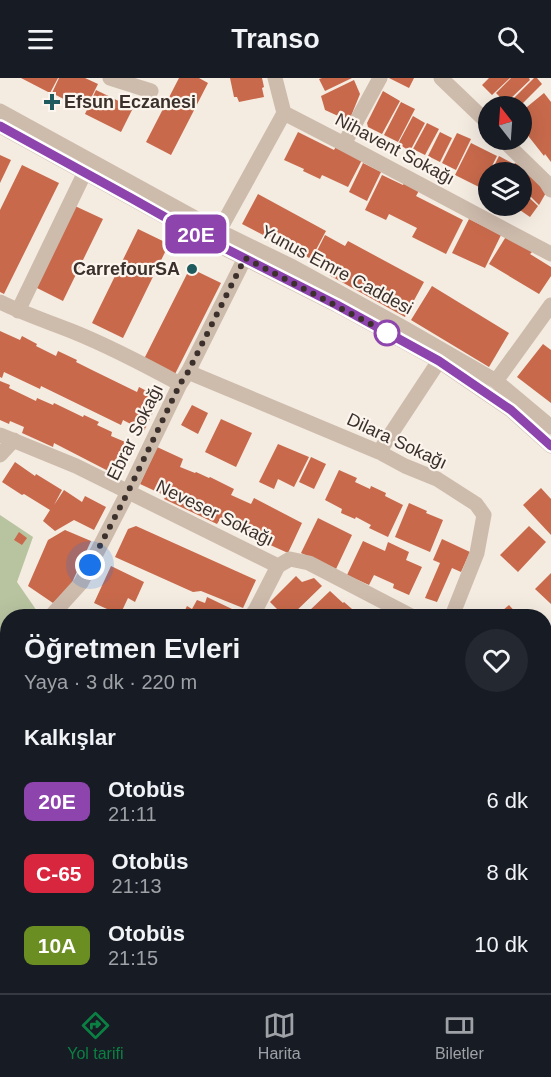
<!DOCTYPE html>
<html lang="tr">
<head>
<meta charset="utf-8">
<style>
  :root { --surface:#171b24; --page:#242831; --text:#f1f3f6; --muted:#9ea1a6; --line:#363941; --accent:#0b8043 }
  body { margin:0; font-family:Arial,sans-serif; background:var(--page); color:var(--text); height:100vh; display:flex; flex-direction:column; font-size:22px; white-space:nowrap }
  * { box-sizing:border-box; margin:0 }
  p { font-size:20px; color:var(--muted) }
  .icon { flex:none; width:33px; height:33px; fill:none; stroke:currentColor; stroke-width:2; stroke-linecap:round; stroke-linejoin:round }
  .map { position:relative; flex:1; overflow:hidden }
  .side { position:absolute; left:0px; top:531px; width:552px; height:384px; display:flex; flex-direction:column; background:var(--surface); border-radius:24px 24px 0 0; box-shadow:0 6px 24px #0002 }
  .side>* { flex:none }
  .badge { padding:0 12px; border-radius:9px; font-size:21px; line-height:39px }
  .needle { width:39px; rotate:343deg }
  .tools { position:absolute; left:478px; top:18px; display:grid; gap:12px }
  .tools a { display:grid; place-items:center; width:54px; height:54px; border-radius:50%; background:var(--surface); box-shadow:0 6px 24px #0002; font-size:30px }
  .you { position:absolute; width:30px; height:30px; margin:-15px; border:4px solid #fff; border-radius:50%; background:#1a73e8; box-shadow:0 0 0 9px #1a73e833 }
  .map>.badge { position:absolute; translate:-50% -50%; box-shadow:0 0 0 3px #fff }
  h2 { padding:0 24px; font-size:22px; line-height:54px }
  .round { display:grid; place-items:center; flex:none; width:63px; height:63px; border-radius:32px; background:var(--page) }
  .summary { display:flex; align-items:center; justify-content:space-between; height:102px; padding:0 24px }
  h1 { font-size:28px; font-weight:700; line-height:45px }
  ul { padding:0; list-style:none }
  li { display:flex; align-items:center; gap:18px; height:72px; padding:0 24px }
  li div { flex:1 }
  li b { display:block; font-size:22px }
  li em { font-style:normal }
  li .badge { min-width:66px; font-weight:700; text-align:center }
  header { display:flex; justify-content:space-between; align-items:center; height:78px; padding:0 24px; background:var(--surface); font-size:27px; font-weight:700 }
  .tabs { display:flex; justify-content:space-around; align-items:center; height:84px; border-top:2px solid var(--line); background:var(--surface); font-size:16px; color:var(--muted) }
  .tabs a { display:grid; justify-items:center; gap:3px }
  .tabs .on { color:var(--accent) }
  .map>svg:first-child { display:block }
  .green { fill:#b8c4a0 }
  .building { fill:#c8694b }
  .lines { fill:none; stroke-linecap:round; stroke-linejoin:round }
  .minor { stroke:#cdbbac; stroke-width:15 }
  .major { stroke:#7d675c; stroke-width:15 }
  .line-casing { stroke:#fff; stroke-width:14 }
  .line { stroke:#8e44ad; stroke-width:9 }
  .walk { stroke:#3b302b; stroke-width:6; stroke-dasharray:0 10.8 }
  .poi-dot { fill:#1f5a5e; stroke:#fbf5ee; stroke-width:2 }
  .stop-dot { fill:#fff; stroke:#8e44ad; stroke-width:3 }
  .labels { text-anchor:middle; stroke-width:4.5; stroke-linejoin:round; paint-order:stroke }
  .poi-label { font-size:18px; font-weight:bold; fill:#3b302b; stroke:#fbf5ee; text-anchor:start }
  .street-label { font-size:18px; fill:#3b302b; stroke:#fbf5ee }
</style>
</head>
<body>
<header><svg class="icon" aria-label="menu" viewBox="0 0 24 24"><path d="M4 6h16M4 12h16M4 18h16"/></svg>Transo<svg class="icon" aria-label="search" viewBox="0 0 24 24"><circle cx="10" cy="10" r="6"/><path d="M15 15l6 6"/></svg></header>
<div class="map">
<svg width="551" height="915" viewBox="0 0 551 915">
  <rect width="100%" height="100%" fill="#f4ebe1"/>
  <path class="green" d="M0 437 33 459 17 504 39 536 36 538H8L7 559 5 561 0 555Z"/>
  <path class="building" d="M21 0H58L50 15Z
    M59 0H85L98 6 85 32 52 15Z
    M179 0H199L208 5 171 77 146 64Z
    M230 0H262L264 9 262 10 264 19 239 24 237 19H234Z
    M322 0H352L325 13 319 1Z
    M389 0H414L409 10Z
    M489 0H510L492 17 482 7Z
    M511 0H529L530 2 506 25 496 15Z
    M534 0H537L542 6 520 28H511L508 26Z
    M354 2 360 16 349 43 325 32 321 18Z
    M96 12 133 30 121 54 85 36Z
    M383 13 400 23 382 56 368 49 367 45Z
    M544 15 551 24V84L545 76 544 78 522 50V33Z
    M401 24 415 31 398 64 384 57Z
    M413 38 425 45 410 73 398 66Z
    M427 45 439 51 425 77 413 71Z
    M298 54 334 72 337 67 363 80 348 109 322 97 320 101 303 93 304 91 284 82Z
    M440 54 452 60 440 84 428 78Z
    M457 55 471 61 456 92 442 85Z
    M471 65 497 78 481 110 455 97Z
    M0 77 11 82 0 105Z
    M499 78 512 85 508 94H491Z
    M363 85 381 94 367 123 349 114Z
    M515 85 528 91 522 103V94H510Z
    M22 87 59 105 4 216 0 214V132Z
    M529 95 547 113 539 127 522 110Z
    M382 97 403 107 405 104 420 111 416 118 463 142 446 176 412 159 417 150 389 136 386 142 365 132Z
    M522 113 538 128 530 139 514 128H522Z
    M258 116 326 153 311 181 267 157V159L242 146Z
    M75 128 103 141 63 223 35 209Z
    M469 141 501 157 485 190 452 175Z
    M138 151 169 166 123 260 92 245Z
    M325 157 345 168 348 163 424 204 405 239 329 197 334 189 314 179Z
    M507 157 533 173 530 176 551 189V198L539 216 489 186Z
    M190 190 221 205 174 298 143 283Z
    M432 208 509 255 489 289 411 242Z
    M0 253 20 262 22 258 37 266 36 268 56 278 58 273 77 282 76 284 92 292 137 314 139 309 160 320 144 353 123 342 121 347 41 308 40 311 4 294 2 300 0 299Z
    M543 266 551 272V325L517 299Z
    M0 303 10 307 9 310 36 323 37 320 53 327 54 325 83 339 84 337 99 344 97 347 112 354 111 358 130 366 116 397 54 365 53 369 22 355 24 349 10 343 9 346 0 342Z
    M192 327 208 335 198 356 181 347Z
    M221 341 252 355 236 389 205 374Z
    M278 366 309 379 294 409 278 401 274 411 259 404Z
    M157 369 183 381 180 389 195 395 196 394 209 400 210 399 234 411 231 417 251 426 254 420 302 445 288 475 268 466 270 463 255 456 254 459 239 452 240 450 220 441 217 446 164 421 166 418 140 406Z
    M311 379 326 386 314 411 299 404Z
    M15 384 35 398 36 396 62 412 54 427 64 412 82 424 85 418 106 429 94 452 74 442 55 453 43 443 50 432 24 416 22 417 2 404Z
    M339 392 357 400 355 404 370 411 371 408 386 415 385 418 403 427 388 459 369 450 371 447 356 439 355 441 341 435 342 431 325 422Z
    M541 410 551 421V457L523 427Z
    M409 425 427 433 426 435 443 442 430 474 395 459Z
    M318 440 352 457 336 491 301 475Z
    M136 448 256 502 243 530 201 513 193 514 115 479 128 451Z
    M529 448 546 464 518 494 500 477Z
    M65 452 91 463 69 511 53 525 28 508 48 462Z
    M19 454 27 460 22 467 14 462Z
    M442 461 470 474 461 494 452 490 437 524 425 520 440 485 433 482Z
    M363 463 385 473 388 464 409 474 406 482 422 489 409 517 393 510 394 506 374 497 369 507 347 497Z
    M111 488 144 504 135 524 128 520 120 537 94 525Z
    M551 495V526L535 511Z
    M296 498 302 504 314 500 322 508 291 538H284L270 524Z
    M330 513 343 525 344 524 360 538H313L308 534Z
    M207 519 232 531 229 538H179L183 531 185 532 187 528 192 531 197 522 205 525Z
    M509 527 519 538H496Z
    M1 597 8 604V626L0 633V598Z
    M544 601 551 608V614L544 620Z
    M8 630V654L0 647V638Z
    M0 675 8 681V720L0 729Z
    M551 720V745L544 748V722Z
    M551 746V779L547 781 544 776V749Z
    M0 777H2L3 780 8 778V818L0 820Z
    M544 790 551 804V837L544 840Z
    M551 877V915H519L517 908H544V879Z
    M8 908H29L30 915H9Z
    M53 908H81L82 910 54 914Z
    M196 908H243L244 915H196Z
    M244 908H268L270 915H246Z
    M272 908H296L298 915H275Z
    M431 908H436L438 915H406Z
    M454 908H510L512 915H456Z"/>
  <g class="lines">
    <path class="minor" d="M110 0 151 13
      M441 0 489 46
      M0 33 219 153 293 189 406 251 496 303 551 349
      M284 35 344 66 551 176
      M0 48 198 157 337 227 439 283 511 332 551 368
      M503 62 546 104 551 112
      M344 66 380 0
      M219 153 284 35 275 0
      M0 224C24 236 49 244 74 254 111 269 145 287 180 306
      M18 233 85 94
      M188 294 379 374 405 388 437 401 476 426 484 437 477 475 452 538
      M496 303 551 227
      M0 357 76 388 278 488 290 481 309 485 411 538
      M379 374 439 283
      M0 377 14 362
      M51 538 81 505 128 414 180 306 188 294 245 180
      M251 538 256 531 278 488
      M0 565 6 574
      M0 663 8 667
      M544 865 551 863
      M446 908 449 915
      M135 915V908
      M354 915 383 908"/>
    <path class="major" d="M544 696 551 694
      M0 844 8 842"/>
  </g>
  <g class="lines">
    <g class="line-casing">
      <path id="line" d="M0 48 131 120 179 147 337 227 439 283 511 332 551 368"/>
    </g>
    <use href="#line" class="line"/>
    <path class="walk" d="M90 487 128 414 180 306 188 294 245 180 388 255H387"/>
  </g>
  <g class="poi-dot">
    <path d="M49 15h6v6h6v6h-6v6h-6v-6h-6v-6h6z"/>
    <circle cx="192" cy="191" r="6"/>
  </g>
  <circle class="stop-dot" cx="387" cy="255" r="12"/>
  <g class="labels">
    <g class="poi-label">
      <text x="64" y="30">Efsun Eczanesi</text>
      <text x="180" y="197" text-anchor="end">CarrefourSA</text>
    </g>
    <g class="street-label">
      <text transform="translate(395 71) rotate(28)" y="6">Nihavent Sokağı</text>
      <text transform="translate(337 192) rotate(28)" y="6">Yunus Emre Caddesi</text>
      <text transform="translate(135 354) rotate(-64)" y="6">Ebrar Sokağı</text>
      <text transform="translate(397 363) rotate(25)" y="6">Dilara Sokağı</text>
      <text transform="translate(215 435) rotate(26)" y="6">Neveser Sokağı</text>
    </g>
  </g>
</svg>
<div class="tools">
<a><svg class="needle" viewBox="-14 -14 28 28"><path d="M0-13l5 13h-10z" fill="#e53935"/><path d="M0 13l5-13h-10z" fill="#9ea1a6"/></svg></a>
<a><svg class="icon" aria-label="layers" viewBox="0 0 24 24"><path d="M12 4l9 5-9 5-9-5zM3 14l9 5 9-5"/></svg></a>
</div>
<div class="you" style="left:90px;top:487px"></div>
<b class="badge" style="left:196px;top:156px;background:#8e44ad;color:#fff">20E</b>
<section class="side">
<div class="summary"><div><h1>Öğretmen Evleri</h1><p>Yaya · 3 dk · 220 m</p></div><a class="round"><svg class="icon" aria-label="heart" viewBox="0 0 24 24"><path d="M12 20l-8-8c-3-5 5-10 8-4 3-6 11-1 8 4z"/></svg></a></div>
<h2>Kalkışlar</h2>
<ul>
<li><span class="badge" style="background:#8e44ad;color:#fff">20E</span><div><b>Otobüs</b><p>21:11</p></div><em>6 dk</em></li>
<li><span class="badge" style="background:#d7263d;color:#fff">C-65</span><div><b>Otobüs</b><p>21:13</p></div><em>8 dk</em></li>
<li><span class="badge" style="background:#6b8e23;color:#fff">10A</span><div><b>Otobüs</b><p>21:15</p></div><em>10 dk</em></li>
</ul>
</section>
</div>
<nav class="tabs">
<a class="on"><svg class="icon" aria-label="directions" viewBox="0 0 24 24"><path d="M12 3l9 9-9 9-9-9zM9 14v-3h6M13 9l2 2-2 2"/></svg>Yol tarifi</a>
<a><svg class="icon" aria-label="map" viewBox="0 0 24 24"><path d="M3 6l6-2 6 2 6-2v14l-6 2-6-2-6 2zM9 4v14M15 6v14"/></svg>Harita</a>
<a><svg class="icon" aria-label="tickets" viewBox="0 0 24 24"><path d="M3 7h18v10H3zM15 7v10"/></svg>Biletler</a>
</nav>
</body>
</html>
